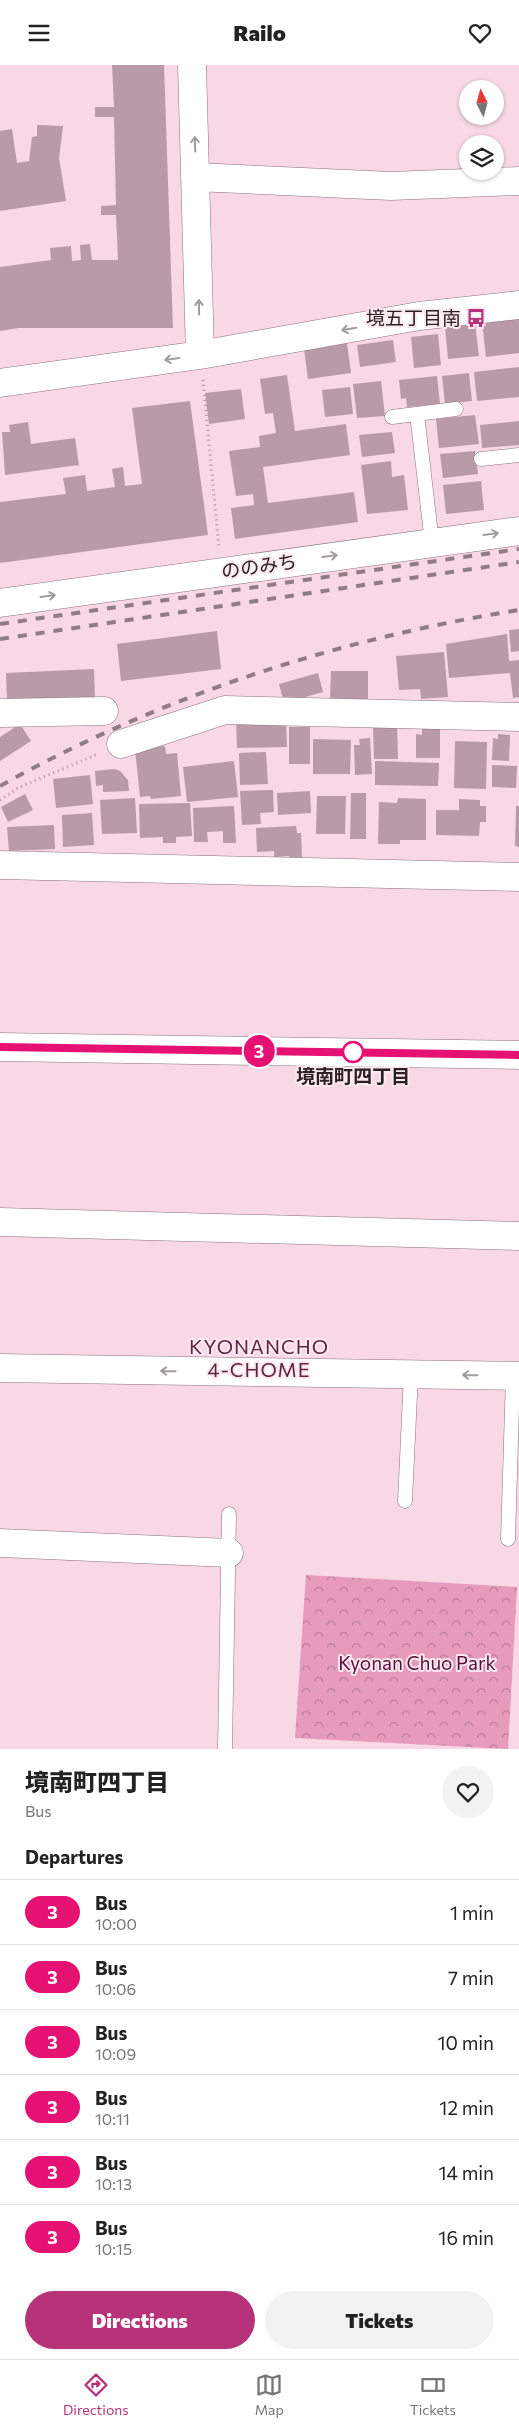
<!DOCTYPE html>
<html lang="en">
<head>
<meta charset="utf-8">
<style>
  :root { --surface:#fff; --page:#f2f2f2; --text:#222; --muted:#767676; --line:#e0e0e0; --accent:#b73379 }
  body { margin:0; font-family:Commissioner,"Noto Sans JP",sans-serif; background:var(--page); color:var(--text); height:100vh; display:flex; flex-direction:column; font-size:19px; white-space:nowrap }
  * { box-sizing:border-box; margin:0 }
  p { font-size:16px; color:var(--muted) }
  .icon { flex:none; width:28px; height:28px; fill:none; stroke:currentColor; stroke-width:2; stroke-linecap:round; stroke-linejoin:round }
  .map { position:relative; height:1684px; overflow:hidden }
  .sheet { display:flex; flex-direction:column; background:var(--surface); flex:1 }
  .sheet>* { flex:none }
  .badge { padding:0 10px; border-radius:16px; font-size:18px; line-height:32px }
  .needle { width:32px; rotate:354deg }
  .controls { position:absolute; left:459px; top:15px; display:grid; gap:10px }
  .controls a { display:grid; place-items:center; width:45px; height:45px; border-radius:50%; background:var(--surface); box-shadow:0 1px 4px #0004; font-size:25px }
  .map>.badge { position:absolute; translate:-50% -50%; box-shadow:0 0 0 2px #fff }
  h2 { padding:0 25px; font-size:19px; line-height:45px }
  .round { display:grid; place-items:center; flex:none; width:52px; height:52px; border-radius:26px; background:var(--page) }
  .summary { display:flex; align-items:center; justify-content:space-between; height:85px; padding:0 25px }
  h1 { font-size:24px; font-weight:800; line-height:38px }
  .cta { display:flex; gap:10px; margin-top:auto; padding:10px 25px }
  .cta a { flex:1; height:58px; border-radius:30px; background:var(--accent); color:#fff; font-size:20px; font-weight:800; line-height:58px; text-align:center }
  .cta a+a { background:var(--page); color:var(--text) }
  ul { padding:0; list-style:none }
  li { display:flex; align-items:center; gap:15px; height:65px; padding:0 25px; border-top:1px solid var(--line) }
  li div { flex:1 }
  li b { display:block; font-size:19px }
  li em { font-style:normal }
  li .badge { min-width:55px; font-weight:700; text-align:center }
  header { display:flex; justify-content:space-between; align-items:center; height:65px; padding:0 25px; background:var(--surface); font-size:22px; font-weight:800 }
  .menu { display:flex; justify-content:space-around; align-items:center; height:70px; border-top:1px solid var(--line); background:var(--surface); font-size:14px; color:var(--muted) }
  .menu a { display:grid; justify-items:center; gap:2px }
  .menu .selected { color:var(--accent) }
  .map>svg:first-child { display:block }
  .park { fill:url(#park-crowns) }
  .building { fill:#b89ba6 }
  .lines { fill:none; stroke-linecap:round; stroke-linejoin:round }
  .lane-casing { stroke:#8c717c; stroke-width:15 }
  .street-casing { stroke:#8c717c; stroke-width:29 }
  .path { stroke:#ab939c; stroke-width:3; stroke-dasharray:1 4; stroke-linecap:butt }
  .lane { stroke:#fff; stroke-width:14 }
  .street { stroke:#fff; stroke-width:28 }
  .rail { stroke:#917c84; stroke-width:4; stroke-dasharray:9 9; stroke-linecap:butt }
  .oneway { stroke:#a09b9c }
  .line-casing { stroke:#fff; stroke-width:11 }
  .line { stroke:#e61273; stroke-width:8 }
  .stop-dot { fill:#fff; stroke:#e61273; stroke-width:2.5 }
  .labels { text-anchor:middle; stroke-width:4; stroke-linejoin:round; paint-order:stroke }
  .poi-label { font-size:19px; fill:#2b2024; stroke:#fce9f0; text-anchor:end }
  .street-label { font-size:19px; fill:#2b2024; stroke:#fce9f0 }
  .stop-label { font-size:19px; font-weight:bold; fill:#2b2024; stroke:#fce9f0 }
  .park-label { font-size:19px; fill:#5a0c38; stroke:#fce9f0 }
  .neighbourhood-label { font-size:20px; letter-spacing:1px; fill:#632343; stroke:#fce9f0 }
</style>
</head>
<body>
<header><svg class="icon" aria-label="menu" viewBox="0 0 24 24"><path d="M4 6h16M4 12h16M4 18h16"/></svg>Railo<svg class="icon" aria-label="heart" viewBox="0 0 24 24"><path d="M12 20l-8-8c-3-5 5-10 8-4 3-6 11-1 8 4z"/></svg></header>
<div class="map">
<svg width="519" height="1684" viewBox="0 0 519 1684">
  <defs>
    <pattern id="park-crowns" width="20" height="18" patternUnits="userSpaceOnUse" patternTransform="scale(1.25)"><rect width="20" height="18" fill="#e79abb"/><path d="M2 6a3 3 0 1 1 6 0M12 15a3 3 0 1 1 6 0" fill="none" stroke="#bb7d98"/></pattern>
  </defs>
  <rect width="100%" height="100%" fill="#f7d8e4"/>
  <path class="park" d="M306 1510 517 1522 508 1684 295 1673Z"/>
  <path class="building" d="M112 0H164L173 263H19L0 266V202L51 195 50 183 71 181 72 196 81 195 80 180 90 179 92 195H118L116 150H101V141L116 140 114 52H95V42H114Z
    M37 60 63 61 59 93 66 136 0 146V66L12 64 17 98 29 96 32 72 37 71Z
    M519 253V288L486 292 482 257Z
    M475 258 479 291 448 294 445 261Z
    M438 269 441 300 414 303 411 272Z
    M393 275 396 297 360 302 357 280Z
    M347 278 351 308 308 314 304 284Z
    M519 302V332L477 336 474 307Z
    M469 308 472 336 445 339 442 311Z
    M287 310 295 366 346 359 350 390 263 402 268 438 354 427 358 457 235 474 231 443 254 440 253 429 236 431 229 386 260 382 259 371 276 368 273 348 265 349 260 314Z
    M437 311 440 339 407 342 406 333 401 334 399 315Z
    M381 316 385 351 357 353 353 319Z
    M350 322 353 349 325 352 322 325Z
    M241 324 245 354 209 359 205 328Z
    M190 336 208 470 0 498V437L66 429 63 413 85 410 87 426 115 422 112 404 123 402 125 421 142 419 132 343Z
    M475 350 479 379 439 383 436 354Z
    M519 356V380L482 383 480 360Z
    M28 357 31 379 75 373 79 400 5 410 2 367H10L9 360Z
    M392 367 395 388 362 392 359 370Z
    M475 386 478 409 443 413 440 389Z
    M391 396 392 412 404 410 408 445 367 449 361 400Z
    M481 416 484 445 446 449 443 420Z
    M519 564V586L511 587 509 565Z
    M217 566 221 604 121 616 117 579Z
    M507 569 509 596 519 595V632L513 633 510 608 449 613 446 579Z
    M444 587 448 632 421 634 420 624 399 625 396 591Z
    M94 604 95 634 7 638 6 608Z
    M331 606H368V636L330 635Z
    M318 608 323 627 284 638 279 619Z
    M286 653 287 682 237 683 236 654Z
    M422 656H440V693H416V669L422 670Z
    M20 659 31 676 0 696V672Z
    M397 660 398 694H374L373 661Z
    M289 662H310V699H289Z
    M498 669 510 670 509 696 492 695 493 673 498 674Z
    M370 673 372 709 355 710 354 680H360L359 674Z
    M313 674 351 675 350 709H313Z
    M455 676 487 677 486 724 454 723Z
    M165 681 166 689 177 688 181 731 151 734 150 731 140 732 135 684Z
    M266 687 268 719 240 720 239 688Z
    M234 696 238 732 187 737 183 702Z
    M375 696 439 698 438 721 375 720Z
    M492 700 517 701 516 723 492 722Z
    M114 704 120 706 128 715 129 726 103 727V720L96 721 95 706Z
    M90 710 93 739 56 743 53 714Z
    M273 725 274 747 260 748 261 759 242 760 240 726Z
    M310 726 311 748 278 750 277 728Z
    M351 728H366V774H350Z
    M25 729 33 745 8 757 1 742Z
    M317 731H346L345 769H316Z
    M135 733 137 768 102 769 100 735Z
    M398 733 426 734V775H400V779H378L379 737 397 738Z
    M459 734 480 735V741H486V757H480L479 771 436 770V745H459Z
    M190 738 192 771 176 772V778H163V772L140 773 139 739Z
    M234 741 236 778H223V766L207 767 208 777H194L193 743Z
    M516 741H519V782L515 781Z
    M92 748 94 780 63 782 62 750Z
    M54 760 55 784 9 786 7 762Z
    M296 761 297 768H301L302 793 290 794 289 791 274 792V786L257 787 256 763Z"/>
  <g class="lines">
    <g class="lane-casing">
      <path id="lane" d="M417 349 432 478
        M392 352 456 344
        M481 394 519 390
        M405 1436 411 1309
        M508 1474 513 1311
        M225 1684 229 1449"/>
    </g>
    <g class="street-casing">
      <path id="street" d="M192 0 200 290
        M196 112 391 121 519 116
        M0 318 200 290 419 251 519 240
        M0 538 519 466
        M0 648 104 646
        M121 679 225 645 519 652
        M0 800 519 812
        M0 982 519 990
        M0 1157 519 1171
        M0 1303 519 1311
        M0 1478 229 1488"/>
    </g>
    <path class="path" d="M203 315 219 483
      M0 735 20 722 98 689"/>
    <use href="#lane" class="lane"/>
    <use href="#street" class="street"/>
    <path class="rail" d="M0 559 519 484
      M0 574 519 497
      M0 721C161 631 337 574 519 545"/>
  </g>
  <defs><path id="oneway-shaft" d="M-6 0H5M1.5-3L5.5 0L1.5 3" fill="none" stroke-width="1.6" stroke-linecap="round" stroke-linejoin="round" transform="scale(1.25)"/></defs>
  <g class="oneway">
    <use href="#oneway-shaft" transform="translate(195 79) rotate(-92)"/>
    <use href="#oneway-shaft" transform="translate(199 242) rotate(-91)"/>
    <use href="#oneway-shaft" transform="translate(349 264) rotate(170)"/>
    <use href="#oneway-shaft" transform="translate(172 294) rotate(172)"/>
    <use href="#oneway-shaft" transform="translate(491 469) rotate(-8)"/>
    <use href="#oneway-shaft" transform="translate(330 491) rotate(-8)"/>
    <use href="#oneway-shaft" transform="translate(48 531) rotate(-8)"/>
    <use href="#oneway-shaft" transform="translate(168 1306) rotate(-179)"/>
    <use href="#oneway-shaft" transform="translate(470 1310) rotate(-179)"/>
  </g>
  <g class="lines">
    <g class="line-casing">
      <path id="line" d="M0 982 519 990"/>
    </g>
    <use href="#line" class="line"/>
  </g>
  <defs>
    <g id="bus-bare" transform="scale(1.5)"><path d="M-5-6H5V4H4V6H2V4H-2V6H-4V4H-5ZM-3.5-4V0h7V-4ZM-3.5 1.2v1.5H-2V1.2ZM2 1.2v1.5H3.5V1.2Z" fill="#b73379" stroke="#fce9f0" stroke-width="2.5" paint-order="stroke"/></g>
  </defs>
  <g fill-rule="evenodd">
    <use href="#bus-bare" x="476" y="253"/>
  </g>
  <circle class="stop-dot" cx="353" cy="987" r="10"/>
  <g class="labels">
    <g class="poi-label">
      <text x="461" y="260">境五丁目南</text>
    </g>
    <g class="street-label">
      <text transform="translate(259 501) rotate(-8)" y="7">ののみち</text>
    </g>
    <g class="stop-label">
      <text x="353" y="1018">境南町四丁目</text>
    </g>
    <g class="park-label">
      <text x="417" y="1605">Kyonan Chuo Park</text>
    </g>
    <g class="neighbourhood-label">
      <text x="259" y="1289">KYONANCHO<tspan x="259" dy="23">4-CHOME</tspan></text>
    </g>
  </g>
</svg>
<div class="controls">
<a><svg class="needle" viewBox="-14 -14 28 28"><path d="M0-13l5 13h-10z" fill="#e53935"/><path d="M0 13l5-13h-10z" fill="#767676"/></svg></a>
<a><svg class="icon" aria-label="layers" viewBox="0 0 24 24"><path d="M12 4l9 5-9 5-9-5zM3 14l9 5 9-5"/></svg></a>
</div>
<b class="badge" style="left:259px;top:986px;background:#e61273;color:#fff">3</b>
</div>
<section class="sheet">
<div class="summary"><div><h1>境南町四丁目</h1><p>Bus</p></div><a class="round"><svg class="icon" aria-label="heart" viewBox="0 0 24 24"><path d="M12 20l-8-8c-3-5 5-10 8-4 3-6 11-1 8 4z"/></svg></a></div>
<h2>Departures</h2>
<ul>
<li><span class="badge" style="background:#e61273;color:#fff">3</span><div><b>Bus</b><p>10:00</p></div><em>1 min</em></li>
<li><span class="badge" style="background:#e61273;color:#fff">3</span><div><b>Bus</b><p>10:06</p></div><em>7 min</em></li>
<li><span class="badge" style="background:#e61273;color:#fff">3</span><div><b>Bus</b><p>10:09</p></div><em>10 min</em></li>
<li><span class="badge" style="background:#e61273;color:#fff">3</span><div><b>Bus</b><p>10:11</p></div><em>12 min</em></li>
<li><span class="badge" style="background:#e61273;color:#fff">3</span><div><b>Bus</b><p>10:13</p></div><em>14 min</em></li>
<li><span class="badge" style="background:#e61273;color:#fff">3</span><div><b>Bus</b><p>10:15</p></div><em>16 min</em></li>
</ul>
<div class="cta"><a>Directions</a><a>Tickets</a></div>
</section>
<nav class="menu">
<a class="selected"><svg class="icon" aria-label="directions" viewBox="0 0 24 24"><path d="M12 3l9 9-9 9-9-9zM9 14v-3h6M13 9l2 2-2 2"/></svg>Directions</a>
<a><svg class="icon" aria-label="map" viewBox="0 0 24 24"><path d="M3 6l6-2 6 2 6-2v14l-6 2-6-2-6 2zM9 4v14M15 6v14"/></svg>Map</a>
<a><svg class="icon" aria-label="tickets" viewBox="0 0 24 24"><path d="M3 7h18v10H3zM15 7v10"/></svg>Tickets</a>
</nav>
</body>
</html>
